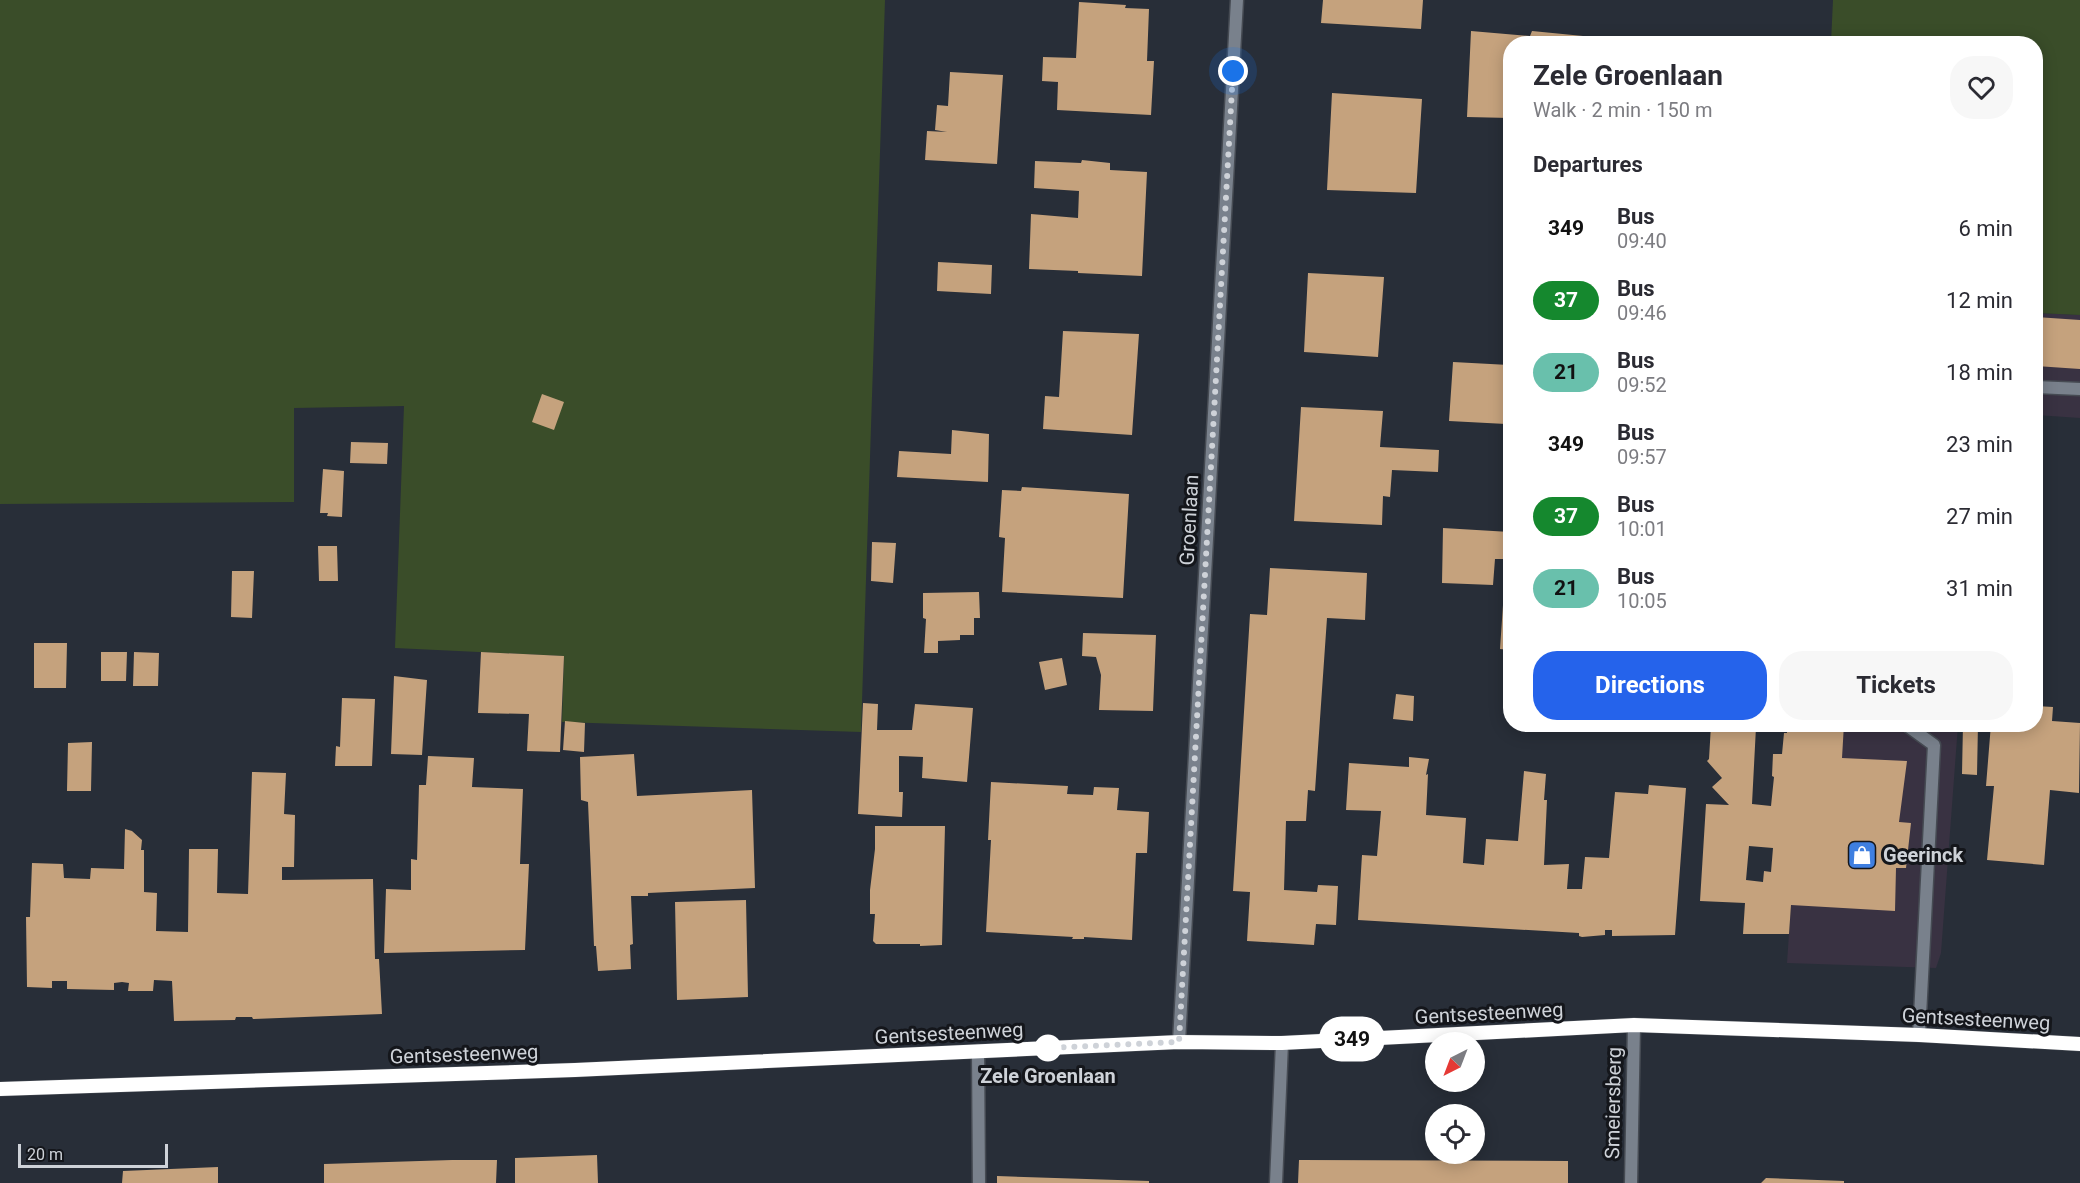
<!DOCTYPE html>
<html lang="en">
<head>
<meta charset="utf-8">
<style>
  :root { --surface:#fff; --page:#f7f7f7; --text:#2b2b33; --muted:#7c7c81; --accent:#2563eb }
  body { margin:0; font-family:Roboto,sans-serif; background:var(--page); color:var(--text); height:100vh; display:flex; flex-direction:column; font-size:22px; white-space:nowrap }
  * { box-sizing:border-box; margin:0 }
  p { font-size:20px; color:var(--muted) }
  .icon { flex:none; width:33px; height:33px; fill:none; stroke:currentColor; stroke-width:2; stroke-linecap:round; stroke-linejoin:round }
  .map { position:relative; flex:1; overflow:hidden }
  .sheet { position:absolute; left:1503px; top:36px; width:540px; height:696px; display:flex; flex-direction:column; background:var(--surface); border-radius:24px; box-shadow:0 3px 15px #0003 }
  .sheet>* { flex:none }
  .badge { padding:0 12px; border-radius:20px; font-size:21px; line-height:39px }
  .needle { width:39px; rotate:222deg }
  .fabs { position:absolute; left:1425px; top:1032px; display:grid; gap:12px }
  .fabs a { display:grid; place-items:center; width:60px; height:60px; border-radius:50%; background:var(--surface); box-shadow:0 3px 15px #0003; font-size:30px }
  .scale { position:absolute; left:18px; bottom:15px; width:150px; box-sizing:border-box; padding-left:6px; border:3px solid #ced2d8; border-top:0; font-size:16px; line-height:21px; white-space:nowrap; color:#ced2d8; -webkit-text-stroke:4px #14161b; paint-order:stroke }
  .you { position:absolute; width:30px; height:30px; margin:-15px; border:4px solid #fff; border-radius:50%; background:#1a73e8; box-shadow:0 0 0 9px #1a73e833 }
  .map>.badge { position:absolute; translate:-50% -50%; box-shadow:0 0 0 3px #fff }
  h2 { padding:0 30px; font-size:22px; line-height:54px }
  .round { display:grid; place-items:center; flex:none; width:63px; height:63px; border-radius:24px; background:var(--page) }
  .summary { display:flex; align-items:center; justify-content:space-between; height:102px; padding:0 30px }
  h1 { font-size:28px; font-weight:700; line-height:45px }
  .action { display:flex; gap:12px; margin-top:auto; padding:12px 30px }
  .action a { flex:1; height:69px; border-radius:24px; background:var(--accent); color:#fff; font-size:24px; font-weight:700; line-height:69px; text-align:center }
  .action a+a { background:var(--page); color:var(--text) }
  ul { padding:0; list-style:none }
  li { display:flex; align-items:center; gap:18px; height:72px; padding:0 30px }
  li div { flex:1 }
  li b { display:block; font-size:22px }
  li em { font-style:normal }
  li .badge { min-width:66px; font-weight:700; text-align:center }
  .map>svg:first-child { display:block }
  .commercial { fill:#393242 }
  .green { fill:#3a4d29 }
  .building { fill:#c5a27d; fill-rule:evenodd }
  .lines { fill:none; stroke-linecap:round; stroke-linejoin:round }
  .lane-casing { stroke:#464b53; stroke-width:15 }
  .street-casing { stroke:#464b53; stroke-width:15 }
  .secondary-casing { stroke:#464b53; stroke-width:15 }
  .lane { stroke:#79818c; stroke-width:12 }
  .street { stroke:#79818c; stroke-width:12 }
  .secondary { stroke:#6c9499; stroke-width:12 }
  .line-casing { stroke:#fff; stroke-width:14 }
  .line { stroke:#fff; stroke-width:9 }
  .walk { stroke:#ced2d8; stroke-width:6; stroke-dasharray:0 10.8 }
  .stop-dot { fill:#fff; stroke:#fff; stroke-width:3 }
  .labels { text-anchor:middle; stroke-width:6; stroke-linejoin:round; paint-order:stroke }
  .street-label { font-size:20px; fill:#ced2d8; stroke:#14161b }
  .poi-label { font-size:20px; font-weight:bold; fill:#ced2d8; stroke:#14161b; text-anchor:start }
  .stop-label { font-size:20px; font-weight:bold; fill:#ced2d8; stroke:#14161b }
</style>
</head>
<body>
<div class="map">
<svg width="2080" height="1183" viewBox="0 0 2080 1183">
  <rect width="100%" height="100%" fill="#282e38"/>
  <path class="commercial" d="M2036 313 2080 315V418L2036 415Z
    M1803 725H1958L1941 953 1936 968 1787 963Z"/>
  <path class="green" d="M0 0H885L861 732 562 722 564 656 395 648 404 406 294 408V502L0 504Z
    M1833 0H2080V315L2036 313V44L1831 43Z"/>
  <path class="building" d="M1323 0H1423L1421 29 1321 23Z
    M1079 2 1126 5 1125 8 1149 9 1147 61H1154L1151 115 1057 110 1058 82 1042 81 1043 57 1076 58Z
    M1471 31 1530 36 1532 31 1583 36V44H1510V118L1467 117Z
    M950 72 1003 75 997 164 925 160 927 131 947 132 935 130 937 105 948 106Z
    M1332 93 1422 99 1416 193 1327 190Z
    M1082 160 1110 163V170L1147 172 1142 276 1078 273V271L1029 269 1031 214 1078 218 1079 191 1034 188 1035 161 1081 163Z
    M938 262 992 265 991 294 937 291Z
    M1308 273 1384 277 1378 357 1304 352Z
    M2036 317 2080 320V369L2036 366Z
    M1063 331 1139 334 1132 435 1043 429 1045 396 1059 397Z
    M1453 362 1509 365 1506 424 1449 421Z
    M542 394 564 402 554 430 532 422Z
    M1301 407 1383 411 1380 447 1439 450 1438 472 1392 470 1390 497 1383 496 1382 525 1294 521Z
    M952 430 989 434 988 482 897 477 899 451 951 454Z
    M351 442 388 443 387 464 350 463Z
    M323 469 344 471 342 517 327 516 328 513H320Z
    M1022 487 1129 494 1123 598 1002 592 1005 538 999 537 1002 490 1021 491Z
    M1443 528 1510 532V559H1495L1493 585 1442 583Z
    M872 542 896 543 893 583 871 581Z
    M318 546H337L338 581H319Z
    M1506 561H1510V650L1500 649Z
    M1270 568 1367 573 1365 620 1327 618 1315 791 1308 790 1306 821H1286L1284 890 1317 892 1318 885 1338 886 1336 925 1316 924 1314 945 1247 941 1250 892 1233 891 1250 614 1267 615Z
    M232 571H254L252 618 231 617Z
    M979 592 980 618H974V635H960V640L938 641V653H924L926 619 923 618V593Z
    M1083 633 1156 635 1153 711 1099 710 1101 675 1096 657 1082 656Z
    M34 643H67L66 688H34Z
    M101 652H127L126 681H101Z
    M134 652 159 653 158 686H133Z
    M481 652 564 656 560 752 527 751 529 714 478 713Z
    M1062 658 1067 685 1045 690 1039 662Z
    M394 676 427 680 422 755 391 754Z
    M1396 694 1414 696 1413 721 1393 719Z
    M342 698 375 699 372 766H335L336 746 340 747Z
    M863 703 878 704 877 730H912L915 704 973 708 967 782 922 778 923 757 899 756V792H903L902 817 858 814Z
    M2036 706 2053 707 2052 721 2080 723 2079 793 2050 790 2044 865 1987 860 1994 786H1986L1991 724H2036Z
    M565 721 585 723 584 752 563 750Z
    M1787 724H1844L1842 758 1907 761 1899 822 1911 823 1906 868H1896L1895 911 1791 905 1789 934H1743L1745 903 1700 901 1706 804 1729 805 1712 787 1722 778 1707 761 1709 759 1711 725 1756 727 1752 804 1771 806 1774 777 1772 776 1773 754H1782L1784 733H1787ZM1749 846 1773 848 1771 872 1764 871 1763 882 1746 880Z
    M1963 724H1978L1977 775 1962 774Z
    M92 742 91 791H67L68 743Z
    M634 754 637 796 752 790 755 888 648 893V896H631L633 944 630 945 631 969 598 971 596 946H594L588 802 581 800 580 757Z
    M428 756 474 758 472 787 523 789 520 864H529L525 950 384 953 386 889 411 890V859L417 860 419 785H426Z
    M1409 757 1429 759 1426 775 1428 774 1426 815 1466 818 1463 863 1484 865 1486 839 1518 841 1524 771 1546 774 1544 800H1547L1544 865 1569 864 1567 889H1582L1585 857 1609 858 1615 792 1648 794 1649 785 1686 788 1675 935 1612 936V930H1605V935L1582 937 1579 936V933L1358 920 1362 855 1377 856 1381 811 1346 810 1349 763 1409 767Z
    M252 772 286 773 284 814 295 815 294 867H282V880L373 879 375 959H379L382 1014 253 1019 252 1017H236L235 1020 174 1021 172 981 154 980 153 991H128L129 983 122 982 114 983V990L67 989V981H52V988L27 987 26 917H30L32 863 63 864 64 878 90 879 91 868 124 869 125 829 132 831 142 840 141 850H144V892L157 893 156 931 188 932 189 849H218L217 893 248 894Z
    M991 782 1068 786 1067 794 1093 795 1094 787 1119 788 1117 810 1149 812 1147 853H1136L1132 940 1084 937V939H1072L1073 937 986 932 991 840H988Z
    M875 826H945L942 945 920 946V944H876L873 941 875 914H870V890L875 849Z
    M746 900 748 997 677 1000 675 902Z
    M597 1155 598 1183H515V1158Z
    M452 1160H497L496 1183H324V1164Z
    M1299 1160 1568 1161V1183H1298Z
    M218 1167V1183H122L123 1171Z
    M997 1176 1149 1181V1183H997Z
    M1766 1178 1844 1181V1183H1761Z"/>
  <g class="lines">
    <g class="lane-casing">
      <path id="lane" d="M2036 387 2080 389
        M1905 724 1934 745 1919 1035
        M978 1051 979 1183
        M1276 1183 1282 1043"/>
    </g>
    <g class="street-casing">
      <path id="street" d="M1179 1042 1237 0
        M1631 1183 1634 1025"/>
    </g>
    <g class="secondary-casing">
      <path id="secondary" d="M0 1089 575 1070 1179 1042 1282 1043 1634 1025 1919 1035 2080 1044"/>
    </g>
    <use href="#lane" class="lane"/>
    <use href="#street" class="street"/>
    <use href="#secondary" class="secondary"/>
  </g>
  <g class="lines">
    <g class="line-casing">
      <path id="line" d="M0 1089 575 1070 1179 1042 1282 1043 1634 1025 1919 1035 2080 1044"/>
    </g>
    <use href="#line" class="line"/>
    <path class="walk" d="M1048 1048H1045L1179 1042 1233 71"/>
  </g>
  <defs>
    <g id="shop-square" transform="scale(1.5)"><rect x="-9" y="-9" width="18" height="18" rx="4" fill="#3f7fe0" stroke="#14161b"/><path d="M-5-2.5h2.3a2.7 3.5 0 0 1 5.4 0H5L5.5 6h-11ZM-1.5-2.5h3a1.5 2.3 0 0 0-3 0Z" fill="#fff"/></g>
  </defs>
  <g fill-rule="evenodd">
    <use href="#shop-square" x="1862" y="855"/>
  </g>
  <circle class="stop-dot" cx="1048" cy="1048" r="12"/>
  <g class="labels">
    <g class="street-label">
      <text transform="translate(1189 520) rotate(-87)" y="7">Groenlaan</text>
      <text transform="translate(1489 1013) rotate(-3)" y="7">Gentsesteenweg</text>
      <text transform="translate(1976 1019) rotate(3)" y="7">Gentsesteenweg</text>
      <text transform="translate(949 1033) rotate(-3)" y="7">Gentsesteenweg</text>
      <text transform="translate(464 1054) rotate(-2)" y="7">Gentsesteenweg</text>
      <text transform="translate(1613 1103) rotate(-89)" y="7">Smeiersberg</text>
    </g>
    <g class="poi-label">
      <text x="1883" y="862">Geerinck</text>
    </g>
    <g class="stop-label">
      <text x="1048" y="1083">Zele Groenlaan</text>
    </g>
  </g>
</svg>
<div class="fabs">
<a><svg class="needle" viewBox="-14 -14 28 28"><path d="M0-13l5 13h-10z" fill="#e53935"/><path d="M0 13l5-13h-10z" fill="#7c7c81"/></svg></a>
<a><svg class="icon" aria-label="locate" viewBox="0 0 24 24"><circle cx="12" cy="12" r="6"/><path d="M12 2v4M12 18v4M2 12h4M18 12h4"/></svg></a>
</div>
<div class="scale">20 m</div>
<div class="you" style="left:1233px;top:71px"></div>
<b class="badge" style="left:1352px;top:1039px;background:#fff;color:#111">349</b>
<section class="sheet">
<div class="summary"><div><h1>Zele Groenlaan</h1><p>Walk · 2 min · 150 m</p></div><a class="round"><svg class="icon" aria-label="heart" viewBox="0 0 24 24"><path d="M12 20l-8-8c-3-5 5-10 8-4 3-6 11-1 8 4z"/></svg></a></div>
<h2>Departures</h2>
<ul>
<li><span class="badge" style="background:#fff;color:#111">349</span><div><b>Bus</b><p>09:40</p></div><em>6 min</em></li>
<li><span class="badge" style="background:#15882e;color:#fff">37</span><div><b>Bus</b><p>09:46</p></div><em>12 min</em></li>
<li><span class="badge" style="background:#69c0ac;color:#111">21</span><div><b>Bus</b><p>09:52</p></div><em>18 min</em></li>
<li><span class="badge" style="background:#fff;color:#111">349</span><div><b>Bus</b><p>09:57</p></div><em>23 min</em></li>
<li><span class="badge" style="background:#15882e;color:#fff">37</span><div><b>Bus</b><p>10:01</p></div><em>27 min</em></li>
<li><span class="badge" style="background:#69c0ac;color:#111">21</span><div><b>Bus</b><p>10:05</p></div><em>31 min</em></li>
</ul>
<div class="action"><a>Directions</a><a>Tickets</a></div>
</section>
</div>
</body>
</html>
